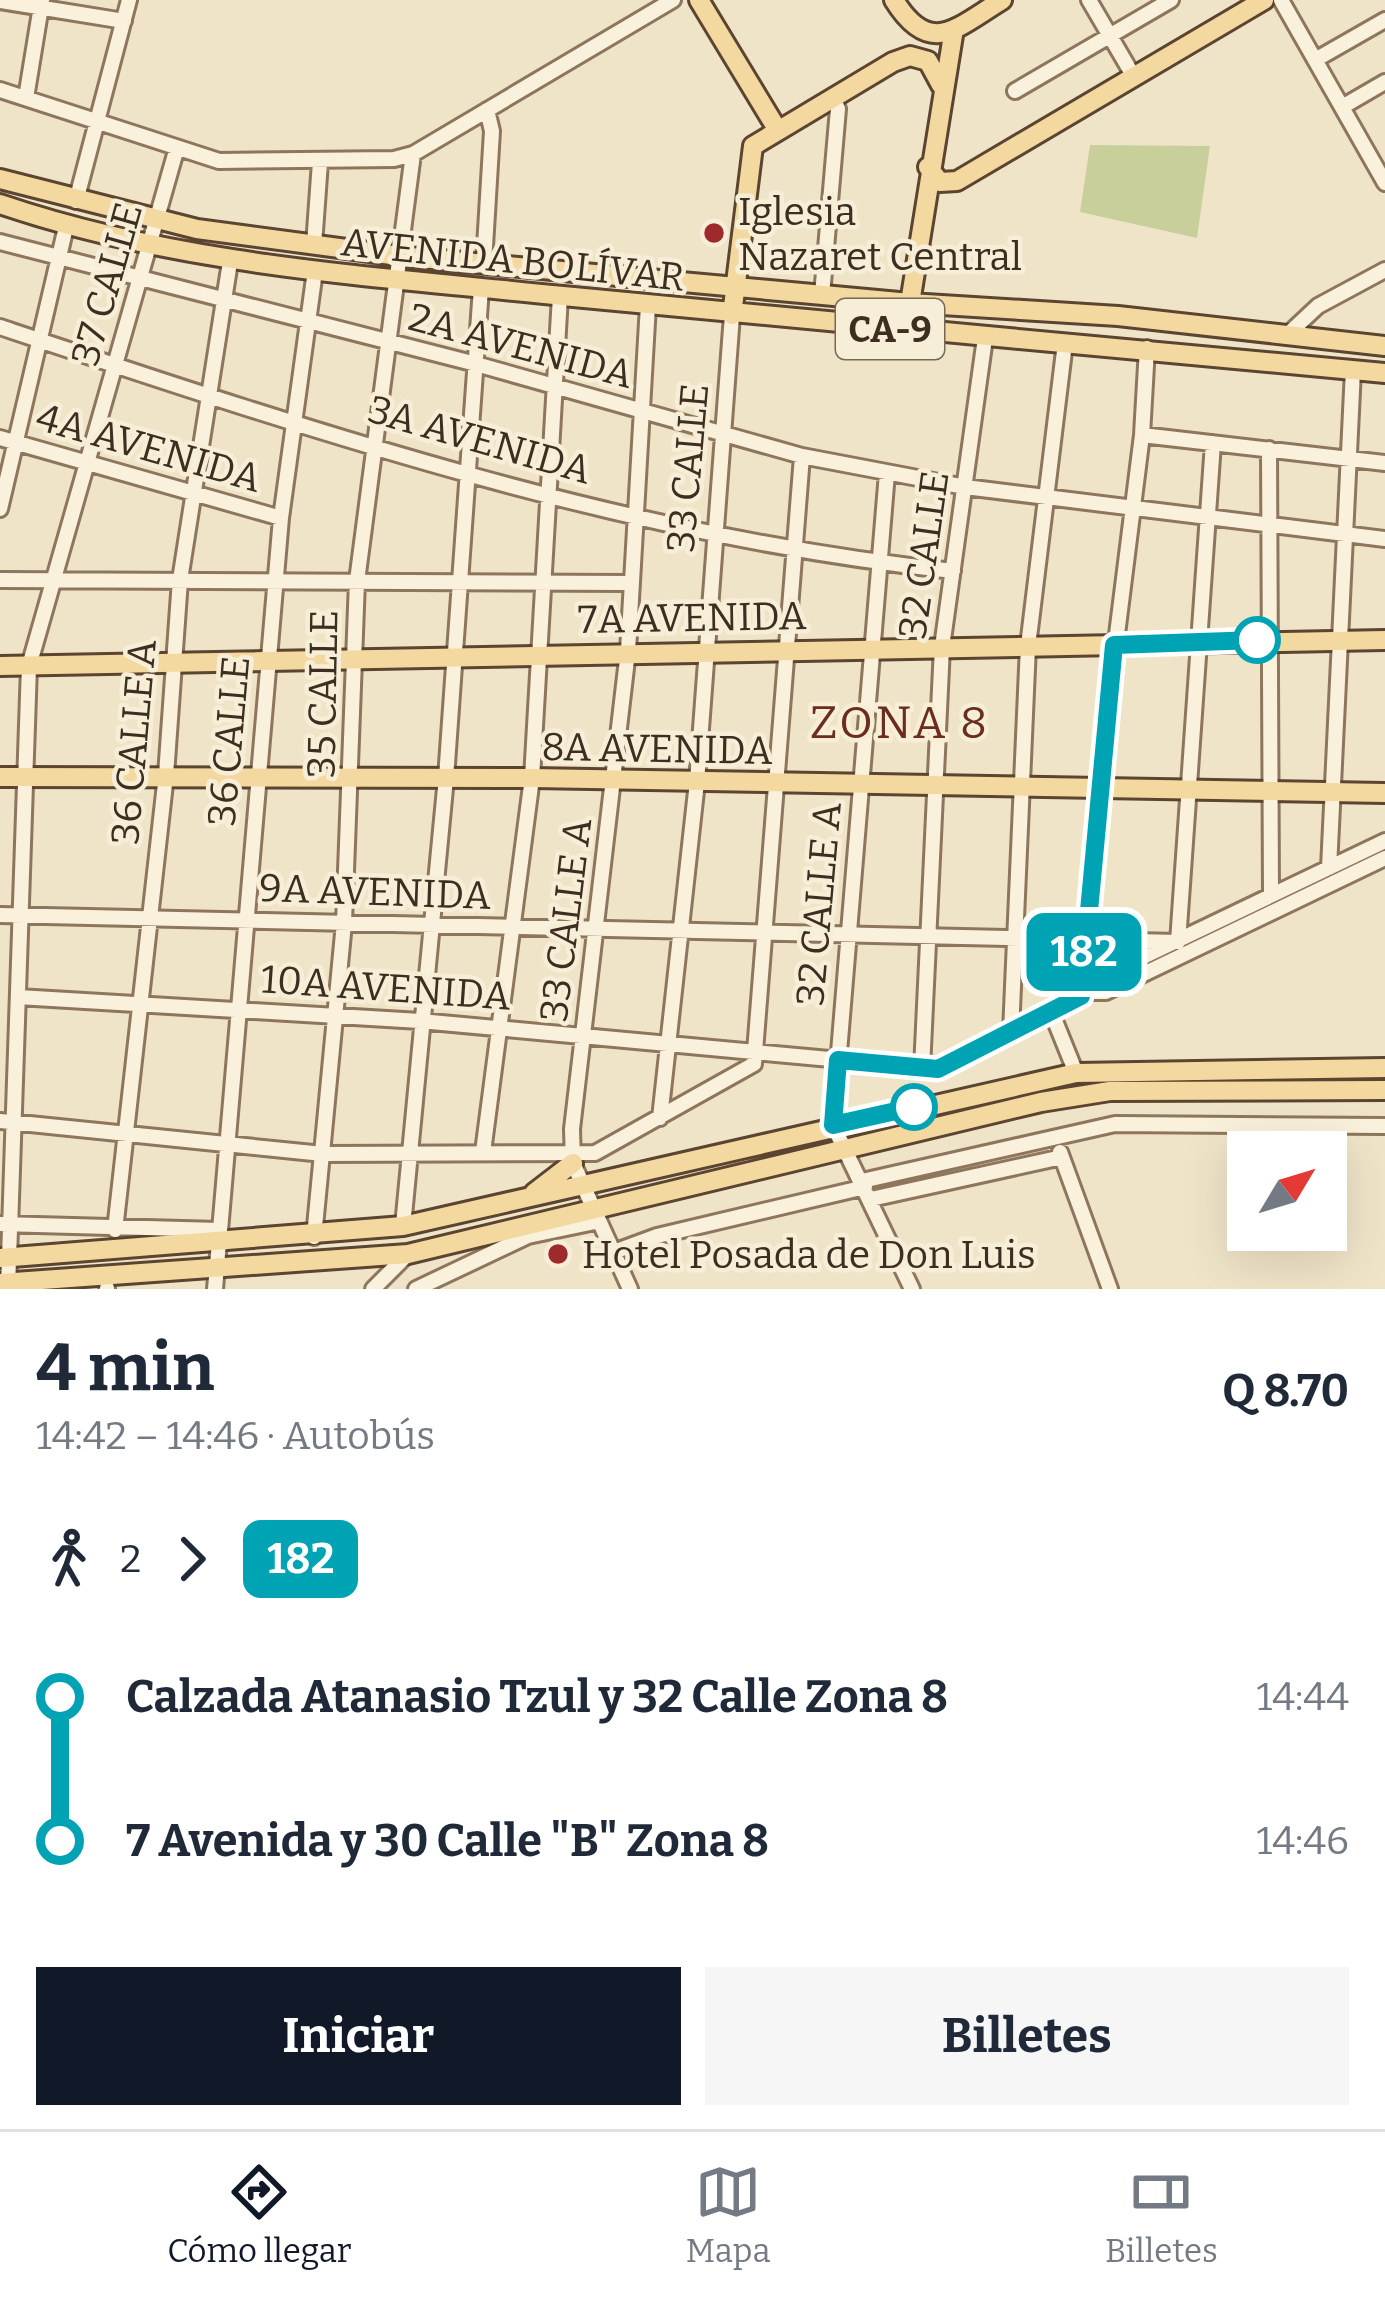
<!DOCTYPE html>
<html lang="es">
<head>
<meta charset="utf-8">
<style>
  :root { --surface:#fff; --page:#f6f6f7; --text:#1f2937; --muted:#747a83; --line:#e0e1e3; --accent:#111827 }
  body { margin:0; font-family:Bitter,serif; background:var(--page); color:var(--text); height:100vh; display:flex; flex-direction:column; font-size:45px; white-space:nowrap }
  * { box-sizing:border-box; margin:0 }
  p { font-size:39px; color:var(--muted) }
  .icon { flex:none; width:66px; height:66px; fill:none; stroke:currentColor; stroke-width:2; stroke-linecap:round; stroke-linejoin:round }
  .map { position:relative; height:1289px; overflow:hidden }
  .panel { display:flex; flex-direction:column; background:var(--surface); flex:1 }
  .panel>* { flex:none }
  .badge { padding:0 24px; border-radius:18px; font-size:42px; line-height:78px }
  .needle { width:78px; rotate:52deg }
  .buttons { position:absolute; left:1227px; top:1131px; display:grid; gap:24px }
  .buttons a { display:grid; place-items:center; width:120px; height:120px; border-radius:0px; background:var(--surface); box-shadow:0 12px 48px #0002; font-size:60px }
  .map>.badge { position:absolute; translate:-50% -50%; box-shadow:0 0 0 6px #fff }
  .legs { display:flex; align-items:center; gap:18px; height:132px; padding:0 36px; font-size:39px }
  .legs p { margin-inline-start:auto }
  .overview { display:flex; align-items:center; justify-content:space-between; height:204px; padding:0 36px }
  h1 { font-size:66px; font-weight:700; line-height:90px }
  .button { display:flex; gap:24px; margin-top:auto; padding:24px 36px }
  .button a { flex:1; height:138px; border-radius:0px; background:var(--accent); color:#fff; font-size:48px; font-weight:700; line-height:138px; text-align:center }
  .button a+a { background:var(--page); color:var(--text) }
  ul { padding:0 36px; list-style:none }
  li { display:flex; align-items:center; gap:42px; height:144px; font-size:45px }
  li i { display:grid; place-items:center; width:18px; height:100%; margin:0 15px; background:currentColor }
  li i::after { content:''; width:30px; height:30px; margin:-15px; border:9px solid; border-radius:50%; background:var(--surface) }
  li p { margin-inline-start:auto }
  li:first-child i { background:linear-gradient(#0000 50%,currentColor 0) }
  li:last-child i { background:linear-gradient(currentColor 50%,#0000 0) }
  .tab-bar { display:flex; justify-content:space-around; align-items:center; height:168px; border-top:3px solid var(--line); background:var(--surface); font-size:33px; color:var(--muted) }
  .tab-bar a { display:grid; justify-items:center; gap:6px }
  .tab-bar .active { color:var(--accent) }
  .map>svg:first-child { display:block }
  .green { fill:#c9cf9b }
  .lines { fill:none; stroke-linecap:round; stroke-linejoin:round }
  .minor-casing { stroke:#8d765c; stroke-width:20 }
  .major-casing { stroke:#5b4430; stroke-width:24 }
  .minor { stroke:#faf1dc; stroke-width:14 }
  .major { stroke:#f3d9a0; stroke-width:18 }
  .line-1-casing { stroke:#fff; stroke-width:27 }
  .line-1 { stroke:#00a3b4; stroke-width:18 }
  .poi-dot { fill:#9e2a2b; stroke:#f7eed8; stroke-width:4.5 }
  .stop-1-dot { fill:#fff; stroke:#00a3b4; stroke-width:6 }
  .labels { text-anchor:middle; stroke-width:9; stroke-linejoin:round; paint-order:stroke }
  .shield { fill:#f7eed8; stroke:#756857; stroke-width:3 }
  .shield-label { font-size:36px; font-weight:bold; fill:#3d2e20 }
  .poi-label { font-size:39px; fill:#3d2e20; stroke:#f7eed8; text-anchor:start }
  .street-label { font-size:39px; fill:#3d2e20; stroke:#f7eed8 }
  .quarter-label { font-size:45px; letter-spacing:3px; fill:#6b2e1e; stroke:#f7eed8 }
</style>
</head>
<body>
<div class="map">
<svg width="1385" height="1289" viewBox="0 0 1385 1289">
  <rect width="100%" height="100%" fill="#f0e4c8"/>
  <path class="green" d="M1090 145 1210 146 1197 238 1080 212Z"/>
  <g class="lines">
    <g class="minor-casing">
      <path id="minor" d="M1089 0 1134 77
        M1281 0 1385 183
        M0 1 124 21
        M1315 60 1385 20
        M0 90 219 161 394 159 413 154 673 0
        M1015 91 1171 0
        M26 98 42 0
        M1342 107 1385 82
        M76 201 129 0
        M0 242 476 364 802 456 965 487 1385 539
        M314 245 320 162
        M484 263 492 131 487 110
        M822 295 838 109 833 98
        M0 327C309 430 627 537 953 571
        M1287 335 1318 306 1385 270
        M1142 435 1385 463
        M0 438 281 518
        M1269 449 1271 895
        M887 473 833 1125 912 1289
        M0 509 66 227
        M0 580 631 583
        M1329 868 1353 370
        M0 915 1178 942 1213 443
        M1089 992 1097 979 1385 841
        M1081 996 1098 786 1142 435 1147 348
        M18 997 420 1021 938 1069 1089 992H1106L1385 858
        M1051 1011 1076 1073
        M1011 1032 1028 646 1065 343
        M922 1069 942 647 985 338
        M660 1118 697 782 732 315
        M0 1121 323 1154 595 1153 754 1064 802 456
        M483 1152 532 778 560 296
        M1060 1152 1110 1289
        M862 1181 1115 1124 1385 1126
        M871 1199 1062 1157
        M0 1224 219 1230
        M403 1226 446 778 481 288
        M115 1230 166 775 180 580 230 262
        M314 1237 344 923 357 581 413 154
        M611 1253 657 1236 865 1187
        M8 1288 29 666 176 151
        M107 1289V1288
        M215 1289 281 518 315 271
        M373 1289 408 1254
        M416 1289 528 1236 595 1222
        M630 1289 573 1163 572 1129 628 651 648 305"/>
    </g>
    <g class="major-casing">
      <path id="major" d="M699 0 777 129
        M894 0C930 58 956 28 1002 0
        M928 167 940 182 957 181 1264 0
        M0 179 197 229 399 256 910 303 1118 316 1385 346
        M0 204C182 266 373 276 563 296 837 324 1111 346 1385 373
        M910 303 954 29
        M732 315 753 146 893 62 910 56 928 61 941 85
        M0 666 1385 640
        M0 777 532 778 1385 793
        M534 1193 573 1163
        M0 1258 403 1226 1076 1073 1385 1068
        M0 1283 408 1254 1041 1102 1110 1091 1385 1090"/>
    </g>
    <use href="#minor" class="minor"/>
    <use href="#major" class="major"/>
  </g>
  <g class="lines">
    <g class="line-1-casing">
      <path id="line-1" d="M914 1107 833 1125 838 1060 938 1069 1081 996 1114 645 1257 640"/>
    </g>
    <use href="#line-1" class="line-1"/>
  </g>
  <g class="poi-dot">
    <circle cx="714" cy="233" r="12"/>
    <circle cx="558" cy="1254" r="12"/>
  </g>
  <g class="stop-1-dot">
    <circle cx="1257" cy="640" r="21"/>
    <circle cx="914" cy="1107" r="21"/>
  </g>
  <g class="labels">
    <rect class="shield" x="836" y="299" width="108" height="60" rx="9"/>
    <g class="shield-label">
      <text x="890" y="342">CA-9</text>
    </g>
    <g class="poi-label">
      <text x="738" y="225">Iglesia<tspan x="738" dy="45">Nazaret Central</tspan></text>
      <text x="582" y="1268">Hotel Posada de Don Luis</text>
    </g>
    <g class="street-label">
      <text transform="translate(513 259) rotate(6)" y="14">AVENIDA BOLÍVAR</text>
      <text transform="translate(106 284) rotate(-74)" y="14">37 CALLE</text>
      <text transform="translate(521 345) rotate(15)" y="14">2A AVENIDA</text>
      <text transform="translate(480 439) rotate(16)" y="14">3A AVENIDA</text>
      <text transform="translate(149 447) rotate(16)" y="14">4A AVENIDA</text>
      <text transform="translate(687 468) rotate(-85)" y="14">33 CALLE</text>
      <text transform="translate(923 555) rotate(-82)" y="14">32 CALLE</text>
      <text transform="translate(692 617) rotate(-1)" y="14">7A AVENIDA</text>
      <text transform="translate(322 694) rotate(-89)" y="14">35 CALLE</text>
      <text transform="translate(228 741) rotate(-85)" y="14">36 CALLE</text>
      <text transform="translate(133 742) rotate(-85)" y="14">36 CALLE A</text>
      <text transform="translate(657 748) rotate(1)" y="14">8A AVENIDA</text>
      <text transform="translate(375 891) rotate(2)" y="14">9A AVENIDA</text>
      <text transform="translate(818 904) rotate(-85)" y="14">32 CALLE A</text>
      <text transform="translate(565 920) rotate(-83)" y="14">33 CALLE A</text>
      <text transform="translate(386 987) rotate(4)" y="14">10A AVENIDA</text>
    </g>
    <g class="quarter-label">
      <text x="900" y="738">ZONA 8</text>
    </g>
  </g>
</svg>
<div class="buttons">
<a><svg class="needle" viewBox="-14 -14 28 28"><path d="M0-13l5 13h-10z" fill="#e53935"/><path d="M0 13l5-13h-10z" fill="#747a83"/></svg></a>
</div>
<b class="badge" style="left:1084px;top:952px;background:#00a3b4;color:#fff">182</b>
</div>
<section class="panel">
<div class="overview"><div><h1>4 min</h1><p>14:42 – 14:46 · Autobús</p></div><b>Q 8.70</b></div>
<div class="legs"><svg class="icon" aria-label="walk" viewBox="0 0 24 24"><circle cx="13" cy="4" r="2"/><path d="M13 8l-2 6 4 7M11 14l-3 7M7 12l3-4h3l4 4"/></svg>2<svg class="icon" aria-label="forward" viewBox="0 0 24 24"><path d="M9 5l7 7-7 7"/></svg><b class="badge" style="background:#00a3b4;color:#fff">182</b></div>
<ul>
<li><i style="color:#00a3b4"></i><b>Calzada Atanasio Tzul y 32 Calle Zona 8</b><p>14:44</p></li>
<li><i style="color:#00a3b4"></i><b>7 Avenida y 30 Calle &quot;B&quot; Zona 8</b><p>14:46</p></li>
</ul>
<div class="button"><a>Iniciar</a><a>Billetes</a></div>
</section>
<nav class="tab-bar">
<a class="active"><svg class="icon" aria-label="directions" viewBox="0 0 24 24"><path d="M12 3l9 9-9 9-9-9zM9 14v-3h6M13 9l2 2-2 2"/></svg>Cómo llegar</a>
<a><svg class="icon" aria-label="map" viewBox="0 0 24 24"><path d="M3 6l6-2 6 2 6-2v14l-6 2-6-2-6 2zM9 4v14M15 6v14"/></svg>Mapa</a>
<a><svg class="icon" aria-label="tickets" viewBox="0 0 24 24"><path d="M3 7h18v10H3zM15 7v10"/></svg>Billetes</a>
</nav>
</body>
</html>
